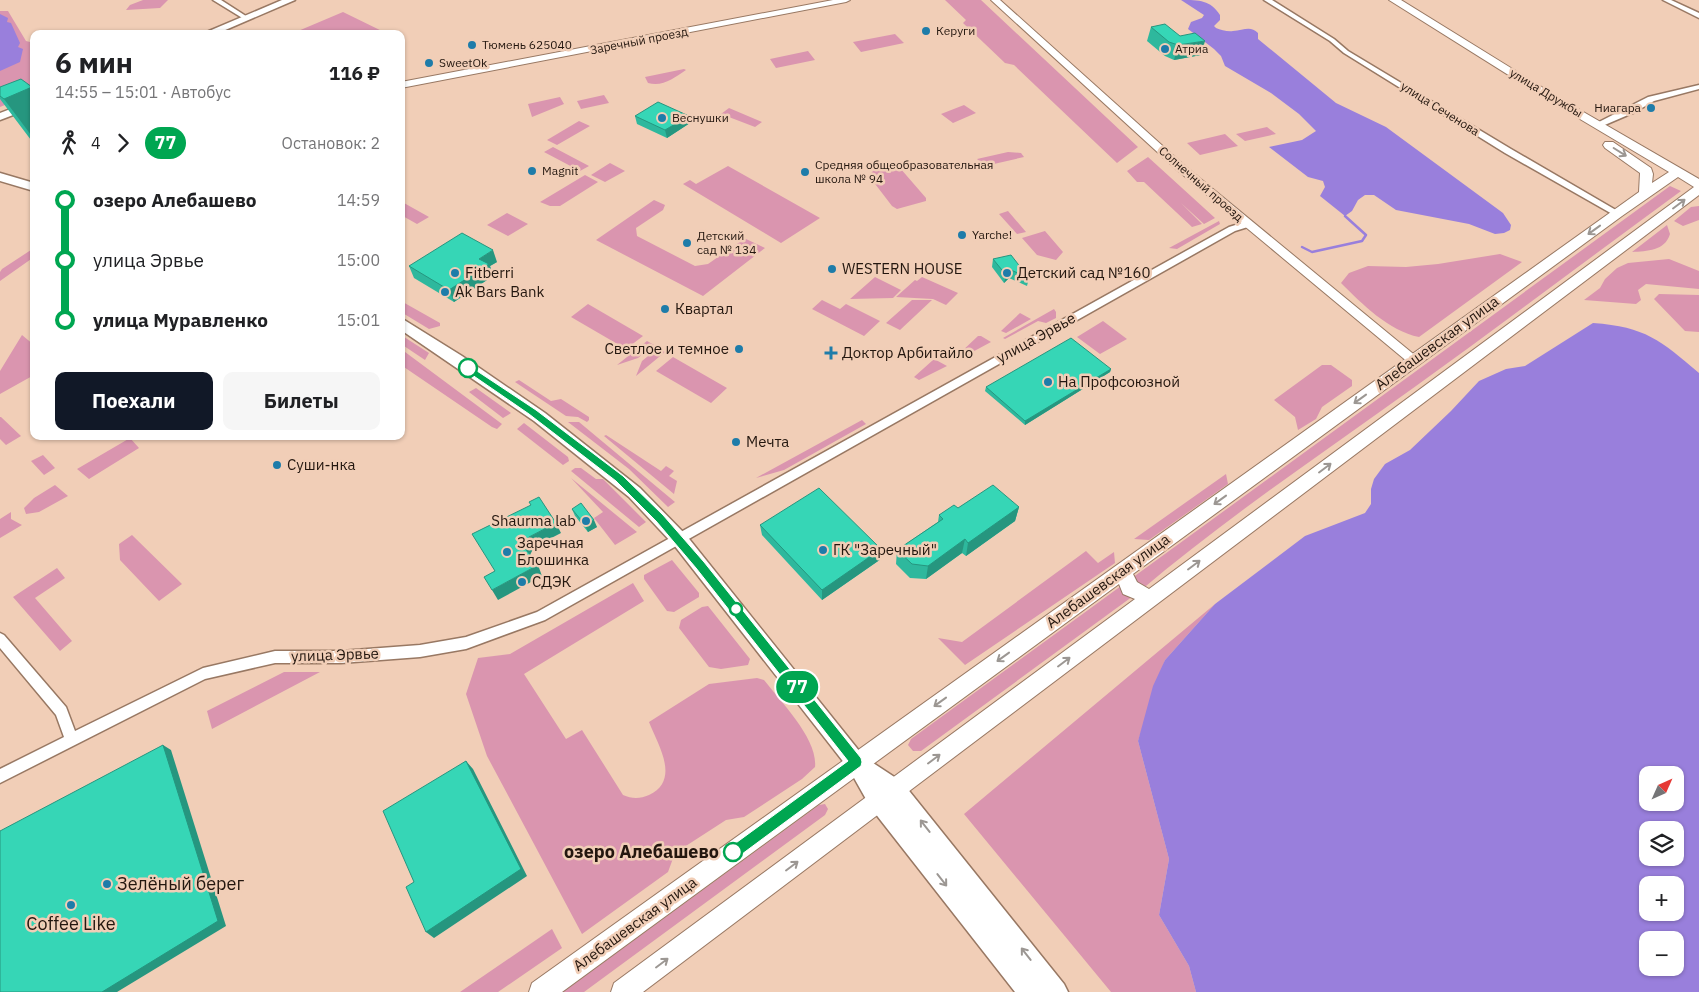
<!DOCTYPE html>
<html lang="ru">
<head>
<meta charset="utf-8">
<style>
  :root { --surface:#fff; --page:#f6f6f6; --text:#202124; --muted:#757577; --accent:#111827 }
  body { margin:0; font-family:"IBM Plex Sans",sans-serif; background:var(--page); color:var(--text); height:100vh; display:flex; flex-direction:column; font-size:19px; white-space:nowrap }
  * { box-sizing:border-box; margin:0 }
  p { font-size:16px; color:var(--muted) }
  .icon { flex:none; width:28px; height:28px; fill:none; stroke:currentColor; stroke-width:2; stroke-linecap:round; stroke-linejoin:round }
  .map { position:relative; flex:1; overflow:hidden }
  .sheet { position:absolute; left:30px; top:30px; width:375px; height:410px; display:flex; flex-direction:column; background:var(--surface); border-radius:10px; box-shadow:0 1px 4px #0004 }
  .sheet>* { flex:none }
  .badge { padding:0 10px; border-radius:16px; font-size:18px; line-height:32px }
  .needle { width:32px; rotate:45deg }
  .fabs { position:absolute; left:1639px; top:766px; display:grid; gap:10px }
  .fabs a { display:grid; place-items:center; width:45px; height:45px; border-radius:10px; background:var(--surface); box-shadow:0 1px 4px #0004; font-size:25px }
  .map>.badge { position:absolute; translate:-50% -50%; box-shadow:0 0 0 2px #fff }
  .legs { display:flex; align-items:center; gap:8px; height:55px; padding:0 25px; font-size:16px }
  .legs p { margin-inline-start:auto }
  .headline { display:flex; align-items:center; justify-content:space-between; height:85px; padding:0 25px }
  h1 { font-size:28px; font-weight:700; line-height:38px }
  .primary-button { display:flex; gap:10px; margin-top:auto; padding:10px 25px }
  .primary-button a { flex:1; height:58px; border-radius:10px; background:var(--accent); color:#fff; font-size:20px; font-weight:700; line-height:58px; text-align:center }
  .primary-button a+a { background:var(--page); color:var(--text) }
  ul { padding:0 25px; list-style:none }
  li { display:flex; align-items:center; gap:18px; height:60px; font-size:19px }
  li i { display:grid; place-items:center; width:8px; height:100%; margin:0 6px; background:currentColor }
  li i::after { content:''; width:12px; height:12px; margin:-6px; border:4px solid; border-radius:50%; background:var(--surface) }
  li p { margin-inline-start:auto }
  li:first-child i { background:linear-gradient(#0000 50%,currentColor 0) }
  li:last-child i { background:linear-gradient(currentColor 50%,#0000 0) }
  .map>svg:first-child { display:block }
  .green { fill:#da95af }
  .water { fill:#997fdc; fill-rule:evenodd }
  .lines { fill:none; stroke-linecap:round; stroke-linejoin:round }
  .stream { stroke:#997fdc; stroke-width:2.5 }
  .minor-casing { stroke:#987863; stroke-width:3 }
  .tertiary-casing { stroke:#987863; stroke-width:2 }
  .secondary-casing { stroke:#987863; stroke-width:3 }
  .primary-casing { stroke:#987863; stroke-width:2 }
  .minor { fill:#fff; fill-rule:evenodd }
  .tertiary { fill:#fff; fill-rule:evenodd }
  .secondary { fill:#fff; fill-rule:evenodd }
  .primary { fill:#fff; fill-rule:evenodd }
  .wall { fill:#2eb89d }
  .shaded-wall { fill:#26967f }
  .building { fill:#36d6b6; stroke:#26967f }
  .oneway { stroke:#9c9793 }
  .line-1 { fill:#00a651; stroke:#fff }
  .poi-dot { fill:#1e7ca9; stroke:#f1ceb7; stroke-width:2 }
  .stop-1-dot { fill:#fff; stroke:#00a651; stroke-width:2.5 }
  .labels { text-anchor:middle; stroke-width:5; stroke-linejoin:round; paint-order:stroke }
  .far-poi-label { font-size:12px; fill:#24170f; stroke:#f1ceb7; text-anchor:start }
  .far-street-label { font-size:12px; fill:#24170f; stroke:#f1ceb7 }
  .poi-label { font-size:15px; fill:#24170f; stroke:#f1ceb7; text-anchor:start }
  .street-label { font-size:15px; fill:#24170f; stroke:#f1ceb7 }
  .near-stop-label { font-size:18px; font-weight:bold; fill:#24170f; stroke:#f1ceb7; text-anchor:end }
  .near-poi-label { font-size:18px; fill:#24170f; stroke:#f1ceb7; text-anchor:start }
</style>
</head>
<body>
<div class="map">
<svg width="1699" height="992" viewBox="0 0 1699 992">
  <rect width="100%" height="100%" fill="#f1ceb7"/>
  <path class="green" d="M143 0H168L160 8 126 10 130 5Z
    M945 0H981L1138 147 1117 163 1014 65 1005 63 963 23 966 20Z
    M0 11H8L26 41 34 43V93L0 107Z
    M343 12 388 34H291Z
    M895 34 904 43 861 52 853 42Z
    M808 51 815 60 776 68 770 59Z
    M684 69 686 70C674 78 663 87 648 83L645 77Z
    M604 95 609 103 581 109 577 101Z
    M560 97 564 104 532 117 528 104Z
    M964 105 976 113 953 123 941 114Z
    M729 108 762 122 755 127 721 114Z
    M579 121 590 126 557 145 547 140Z
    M1267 127 1276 134 1245 141 1236 134Z
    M1225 134 1238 146 1200 155 1187 143Z
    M553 147 589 166 580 171 544 152Z
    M1008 152 1021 153 1024 157 985 166 977 159Z
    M1148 157 1215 218 1204 224 1181 203 1202 224 1192 227 1144 182H1137L1127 171Z
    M610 163 625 171 605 182 591 175Z
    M728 166 820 218 781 243 683 184 690 180 696 184Z
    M892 166 900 168 926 198V201L897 209 892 206 869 176 873 171Z
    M585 175 598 182 560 206H550L540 202Z
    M1670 186 1681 191C1592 256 1505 322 1416 386 1323 453 1227 517 1140 591L921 751H913L908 745 911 739Z
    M654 200 665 205 663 210 636 228 637 236 695 266 708 264 741 241 746 239 765 248 703 296 596 240Z
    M404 203 429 217 417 224 401 215V205Z
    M1699 206V220L1683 226 1674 221 1691 207Z
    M1008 211 1026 232 1017 234 999 214Z
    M507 213 528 224 508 236 487 225Z
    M1219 221 1220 224 1177 249 1169 248Z
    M1667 225 1670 234C1665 251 1647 251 1632 252Z
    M1045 231 1063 252 1056 260 1037 255 1022 238Z
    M34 248V257L0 281V272L2 269Z
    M1500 254 1522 262 1419 337C1389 331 1362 304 1341 283L1349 273 1368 266 1406 267 1438 264Z
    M1669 259 1699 271V289L1646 284 1638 290 1641 300 1636 304 1584 300 1600 288 1605 279 1617 268 1628 263Z
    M875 277 901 290 893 298 850 299Z
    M922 277 958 293 946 305 933 299 896 297 915 280 917 281Z
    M1659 294 1699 295V332L1685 331 1654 299Z
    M822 300 840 309 846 304 880 321 864 336 812 309Z
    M912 300H932L900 330 886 323Z
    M401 301 440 323V326L429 329 401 312Z
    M588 304 643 336 626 349 571 317Z
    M1054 309 1056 312V318L1046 323 1038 321 1005 339 1003 338Z
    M1020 313 1031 319 1006 333 1001 331Z
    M1103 321 1127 339 1100 354 1077 337Z
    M22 335 34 345V375L0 394V371Z
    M401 335 429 353 425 360 401 344Z
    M978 336H981L991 342 965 356 960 353Z
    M647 341 654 345 638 358 617 365Z
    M658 348 665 352 636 376 642 361Z
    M401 349 502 424 497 429 492 427 401 365Z
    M673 357 727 388 711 403 656 371Z
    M933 360H936L947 366 919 380 914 377Z
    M1322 365H1331L1352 380V386L1322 407 1316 419 1298 430 1295 417 1274 400Z
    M519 380 551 401 561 399 589 417V420L587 422 578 417 566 416 515 382Z
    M476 388 511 413 503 418 469 392Z
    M0 417H1L21 436 6 445 0 439Z
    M862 420 866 424 784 470 756 478Z
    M568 422H579L675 502 668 507 629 469Z
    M524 423 568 457 569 461 563 465 517 429Z
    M606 435 661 471 666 466 674 471 669 476 677 481 674 494 604 436Z
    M130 438 139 448 89 479 77 469Z
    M43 455 55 468 44 475 31 461Z
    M575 468H581L596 479H603L646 522 639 527 571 471Z
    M1226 474 1228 484 1149 540 1134 539Z
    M571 478 637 532 615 545 594 518 603 512Z
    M55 485 68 496 39 512 26 514 24 508 34 498Z
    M11 512V519L22 525 0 538V519Z
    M132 535 182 584 159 601 120 560 119 544Z
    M1086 551 1098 563 1114 552 1115 563 965 665 938 638 962 642Z
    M672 560 699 593V597L674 612 667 611 644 579V575Z
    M57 568 65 578 35 598 72 641 60 651 13 597Z
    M633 583 644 601 524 674 566 739 582 730 623 795C632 799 640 799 649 795 681 780 658 745 649 722L709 684 757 678 764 680C781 702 818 739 815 767L802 779 744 817 726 820 675 853 668 872 582 934 487 756 466 694 478 658 510 654Z
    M1215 604 1165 660 1138 741 1169 859 1159 915 1189 966 1196 992H1111L964 814Z
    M708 606 750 659 748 665 721 669 709 667 679 628 681 620 702 607Z
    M284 672H320L212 729 207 711Z
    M825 804 828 809 825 815 584 992H563L819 805Z
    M552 929 562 948 498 992H460Z"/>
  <path class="water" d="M1181 0C1200 0 1210 0 1220 15V20L1214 26 1216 28C1221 30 1228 32 1233 31 1243 31 1250 25 1258 33V39L1336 103 1386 127 1503 213 1511 225 1510 230 1504 233 1495 234 1469 224 1396 210 1374 195H1365L1358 200 1352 211 1345 216 1320 196 1325 187 1323 181 1308 177 1269 147 1302 140 1316 131 1299 114 1271 93 1225 66 1221 56 1214 49 1188 29 1191 22 1202 18 1204 15Z
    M0 14 8 18 7 22 11 23 20 43 18 47 23 49 20 62 0 71Z
    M1593 323C1646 327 1660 340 1699 373V992H1196L1189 966 1159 915 1169 859 1138 741 1153 686 1165 660 1215 604 1305 536 1365 513 1371 504V489L1374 479 1385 464 1410 450 1451 411 1479 381 1506 369 1525 366ZM1648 775H1675V802H1648ZM1648 830H1675V858H1648ZM1648 885H1675V912H1648ZM1648 940H1675V968H1648Z"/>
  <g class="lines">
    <path class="stream" d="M1302 247 1312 252 1362 241 1366 235 1345 216"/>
    <g class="minor-casing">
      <path id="minor" d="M213 0H221L249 18 244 19Z
        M1264 0H1272L1334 39 1348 51 1511 149 1621 213 1620 215H1614L1505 153 1344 53 1330 41Z
        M1663 0H1671L1699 13V18Z
        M1699 85V89L1654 101 1635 112 1600 127 1593 125 1648 97Z
        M1248 221 1251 222V226L1235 231 545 620 466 649 420 657 341 663H275L205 679 0 783V769L64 737 56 715 0 648V633L4 635 66 707 75 731 203 668 275 651H341L420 645 466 637 537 612 1229 227Z"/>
    </g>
    <g class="tertiary-casing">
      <path id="tertiary" d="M833 0H850L846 2 401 88V82Z
        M991 0H1000L1185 166 1417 357 1419 360 1417 363H1409L1177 170Z"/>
    </g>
    <g class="secondary-casing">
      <path id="secondary" d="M282 0H295L216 34H202Z
        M34 100V107L0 120V113Z
        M0 173 34 183V191L0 181Z
        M401 318 462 356 545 413 640 488 686 535 864 757 902 782 1064 984 1068 992H1041L1039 989 1041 992H1015L871 808 849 769 674 545 629 497 534 421 401 330Z"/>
    </g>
    <g class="primary-casing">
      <path id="primary" d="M1389 0H1401L1561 99 1699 179V195L643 992H611L614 983 1135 599 1123 594 1119 584 562 992H529L532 983 1639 192 1640 173 1605 148 1603 145 1605 142H1613L1651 168 1653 174 1652 183 1669 172 1553 103ZM1678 177 1694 187 1149 589 1137 582 1133 574 1622 216Z"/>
    </g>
    <use href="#minor" class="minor"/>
    <use href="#tertiary" class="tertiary"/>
    <use href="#secondary" class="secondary"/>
    <use href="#primary" class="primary"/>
  </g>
  <path class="wall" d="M1151 27 1201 55 1174 60 1165 56 1147 41Z
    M0 87 34 89V144L0 99Z
    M635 116 690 123 667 138 637 124Z
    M993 259 1029 278 1027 286 1009 278 1004 283 992 267Z
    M497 262 490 266 493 276 454 302 414 278 409 266Z
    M1111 369 1110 372 1025 425 985 391 986 387Z
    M1019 507 1015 521 966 556 962 553 926 579 910 578 896 564 897 550 938 522 939 515 958 508Z
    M572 509 597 527 588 532 575 516Z
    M760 525 881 559 822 600 762 535Z"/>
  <path class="shaded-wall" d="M1205 41 1201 55 1174 60 1178 45Z
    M32 87 34 89V139L4 99Z
    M689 116 690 123 667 138 665 130Z
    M493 250 497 262 490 266 493 276 454 302 449 290 479 259Z
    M1011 270 1009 278 1004 283 1006 275Z
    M1111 369 1110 372 1025 425V421Z
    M1019 507 1015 521 966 556 968 543Z
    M594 520 597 527 588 532 585 525Z
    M556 523 561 533 534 547 529 557 524 547 529 537Z
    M965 539 962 553 926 579 928 566Z
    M881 549V559L822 600V590Z
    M538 565 542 576 498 600 492 590Z
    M163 745 171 750 226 926 117 992H102Z
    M466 761 473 769 527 876 434 938 426 932Z"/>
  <path class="building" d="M1165 24 1180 36 1195 33 1205 41 1178 45 1169 42 1151 27Z
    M21 79 32 87 4 99 0 96V87Z
    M658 102 689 116 665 130 635 116Z
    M462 233 493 250 479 259 489 264 449 290 409 266Z
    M1011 255 1029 278 1011 270 1006 275 993 259Z
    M1071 338 1111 369 1025 421 986 387Z
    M993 485 1019 507 968 543 965 539 928 566 912 564 897 550 943 519 939 515 954 505 958 508Z
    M819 488 881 549 822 590 760 525Z
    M539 497 556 523 529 537 524 547 538 565 492 590 484 577 495 571 472 534 531 505 529 502Z
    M581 503 594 520 585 525 572 509Z
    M163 745 218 921 102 992H0V831Z
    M466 761 521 869 426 932 406 887 414 882 383 811Z"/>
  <defs><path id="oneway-shaft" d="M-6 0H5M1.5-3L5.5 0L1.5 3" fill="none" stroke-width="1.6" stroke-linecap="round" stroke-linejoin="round" transform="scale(1.25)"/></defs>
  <g class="oneway">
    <use href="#oneway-shaft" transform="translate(1620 152) rotate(32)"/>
    <use href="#oneway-shaft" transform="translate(1679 204) rotate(-37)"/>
    <use href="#oneway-shaft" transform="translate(1594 230) rotate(144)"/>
    <use href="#oneway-shaft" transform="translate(1360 399) rotate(144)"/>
    <use href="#oneway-shaft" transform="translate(1325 468) rotate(-37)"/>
    <use href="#oneway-shaft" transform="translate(1220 500) rotate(144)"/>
    <use href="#oneway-shaft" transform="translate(1194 565) rotate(-37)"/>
    <use href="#oneway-shaft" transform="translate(1003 657) rotate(144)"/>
    <use href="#oneway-shaft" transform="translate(1064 662) rotate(-37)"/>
    <use href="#oneway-shaft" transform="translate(940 702) rotate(144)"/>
    <use href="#oneway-shaft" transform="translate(934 759) rotate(-37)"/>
    <use href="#oneway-shaft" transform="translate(925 826) rotate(-128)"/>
    <use href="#oneway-shaft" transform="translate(792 866) rotate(-37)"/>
    <use href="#oneway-shaft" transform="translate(942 880) rotate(52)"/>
    <use href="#oneway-shaft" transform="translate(1026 954) rotate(-128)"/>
    <use href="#oneway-shaft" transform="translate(662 963) rotate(-37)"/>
  </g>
  <path class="line-1" d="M468 365 536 410 623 476 663 515 704 562 861 758 862 762 861 766 738 857 733 859 729 857 727 852 729 848 848 761 696 568 656 521 616 481 529 414 465 370 464 368Z"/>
  <g class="poi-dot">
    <circle cx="926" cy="31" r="5"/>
    <circle cx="472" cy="45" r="5"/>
    <circle cx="1165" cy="49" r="5"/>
    <circle cx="429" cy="63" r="5"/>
    <circle cx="1651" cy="108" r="5"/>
    <circle cx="662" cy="118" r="5"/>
    <circle cx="532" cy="171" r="5"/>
    <circle cx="805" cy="172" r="5"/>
    <circle cx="962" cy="235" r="5"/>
    <circle cx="687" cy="243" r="5"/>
    <circle cx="832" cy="269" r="5"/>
    <circle cx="455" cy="273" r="5"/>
    <circle cx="1007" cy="273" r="5"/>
    <circle cx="445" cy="292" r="5"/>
    <circle cx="665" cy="309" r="5"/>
    <circle cx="739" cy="349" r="5"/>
    <path d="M828.5 345.5h5v5h5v5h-5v5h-5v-5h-5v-5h5z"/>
    <circle cx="1048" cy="382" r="5"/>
    <circle cx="736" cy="442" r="5"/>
    <circle cx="277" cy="465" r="5"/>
    <circle cx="586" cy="521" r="5"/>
    <circle cx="823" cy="550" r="5"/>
    <circle cx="507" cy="552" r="5"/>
    <circle cx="522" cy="582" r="5"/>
    <circle cx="107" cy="884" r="5"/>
    <circle cx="71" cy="905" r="5"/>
  </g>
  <g class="stop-1-dot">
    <circle cx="468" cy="368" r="9"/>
    <circle cx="736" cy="609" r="6"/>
    <circle cx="733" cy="852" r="9"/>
  </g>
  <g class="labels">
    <g class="far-poi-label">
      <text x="936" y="35">Керуги</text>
      <text x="482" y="49">Тюмень 625040</text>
      <text x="1175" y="53">Атриа</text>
      <text x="439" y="67">SweetOk</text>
      <text x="1641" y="112" text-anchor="end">Ниагара</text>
      <text x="672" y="122">Веснушки</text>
      <text x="815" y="169">Средняя общеобразовательная<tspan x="815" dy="14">школа № 94</tspan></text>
      <text x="542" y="175">Magnit</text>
      <text x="972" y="239">Yarche!</text>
      <text x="697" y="240">Детский<tspan x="697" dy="14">сад № 134</tspan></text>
    </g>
    <g class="far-street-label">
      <text transform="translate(639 41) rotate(-11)" y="4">Заречный проезд</text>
      <text transform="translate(1546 93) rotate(31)" y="4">улица Дружбы</text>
      <text transform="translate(1440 109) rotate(32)" y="4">улица Сеченова</text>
      <text transform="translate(1201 184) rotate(41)" y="4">Солнечный проезд</text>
    </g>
    <g class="poi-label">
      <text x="842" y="274">WESTERN HOUSE</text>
      <text x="465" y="278">Fitberri</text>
      <text x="1017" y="278">Детский сад №160</text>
      <text x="455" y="297">Ak Bars Bank</text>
      <text x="675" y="314">Квартал</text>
      <text x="729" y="354" text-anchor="end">Светлое и темное</text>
      <text x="842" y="358">Доктор Арбитайло</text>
      <text x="1058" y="387">На Профсоюзной</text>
      <text x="746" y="447">Мечта</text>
      <text x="287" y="470">Суши-нка</text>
      <text x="576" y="526" text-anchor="end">Shaurma lab</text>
      <text x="517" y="548">Заречная<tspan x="517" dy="17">Блошинка</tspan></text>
      <text x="833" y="555">ГК "Заречный"</text>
      <text x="532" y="587">СДЭК</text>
    </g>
    <g class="street-label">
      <text transform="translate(1036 338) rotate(-29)" y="5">улица Эрвье</text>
      <text transform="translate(1437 343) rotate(-36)" y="5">Алебашевская улица</text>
      <text transform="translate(1108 581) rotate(-36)" y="5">Алебашевская улица</text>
      <text transform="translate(335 655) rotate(-2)" y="5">улица Эрвье</text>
      <text transform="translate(635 924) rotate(-36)" y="5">Алебашевская улица</text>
    </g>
    <g class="near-stop-label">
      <text x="719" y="858">озеро Алебашево</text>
    </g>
    <g class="near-poi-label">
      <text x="117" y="890">Зелёный берег</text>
      <text x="71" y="930" text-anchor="middle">Coffee Like</text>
    </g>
  </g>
</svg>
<div class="fabs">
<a><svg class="needle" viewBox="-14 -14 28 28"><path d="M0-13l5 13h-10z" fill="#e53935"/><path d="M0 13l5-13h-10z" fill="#757577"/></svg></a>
<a><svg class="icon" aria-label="layers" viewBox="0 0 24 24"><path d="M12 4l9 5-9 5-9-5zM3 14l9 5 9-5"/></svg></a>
<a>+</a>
<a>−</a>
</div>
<b class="badge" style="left:797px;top:687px;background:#00a651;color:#fff">77</b>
<section class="sheet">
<div class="headline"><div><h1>6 мин</h1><p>14:55 – 15:01 · Автобус</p></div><b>116 ₽</b></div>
<div class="legs"><svg class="icon" aria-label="walk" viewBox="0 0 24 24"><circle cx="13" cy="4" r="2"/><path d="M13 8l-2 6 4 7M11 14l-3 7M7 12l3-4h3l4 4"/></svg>4<svg class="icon" aria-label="forward" viewBox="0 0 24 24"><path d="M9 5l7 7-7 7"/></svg><b class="badge" style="background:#00a651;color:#fff">77</b><p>Остановок: 2</p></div>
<ul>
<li><i style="color:#00a651"></i><b>озеро Алебашево</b><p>14:59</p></li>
<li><i style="color:#00a651"></i><span>улица Эрвье</span><p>15:00</p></li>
<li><i style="color:#00a651"></i><b>улица Муравленко</b><p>15:01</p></li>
</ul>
<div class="primary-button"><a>Поехали</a><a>Билеты</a></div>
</section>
</div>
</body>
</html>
